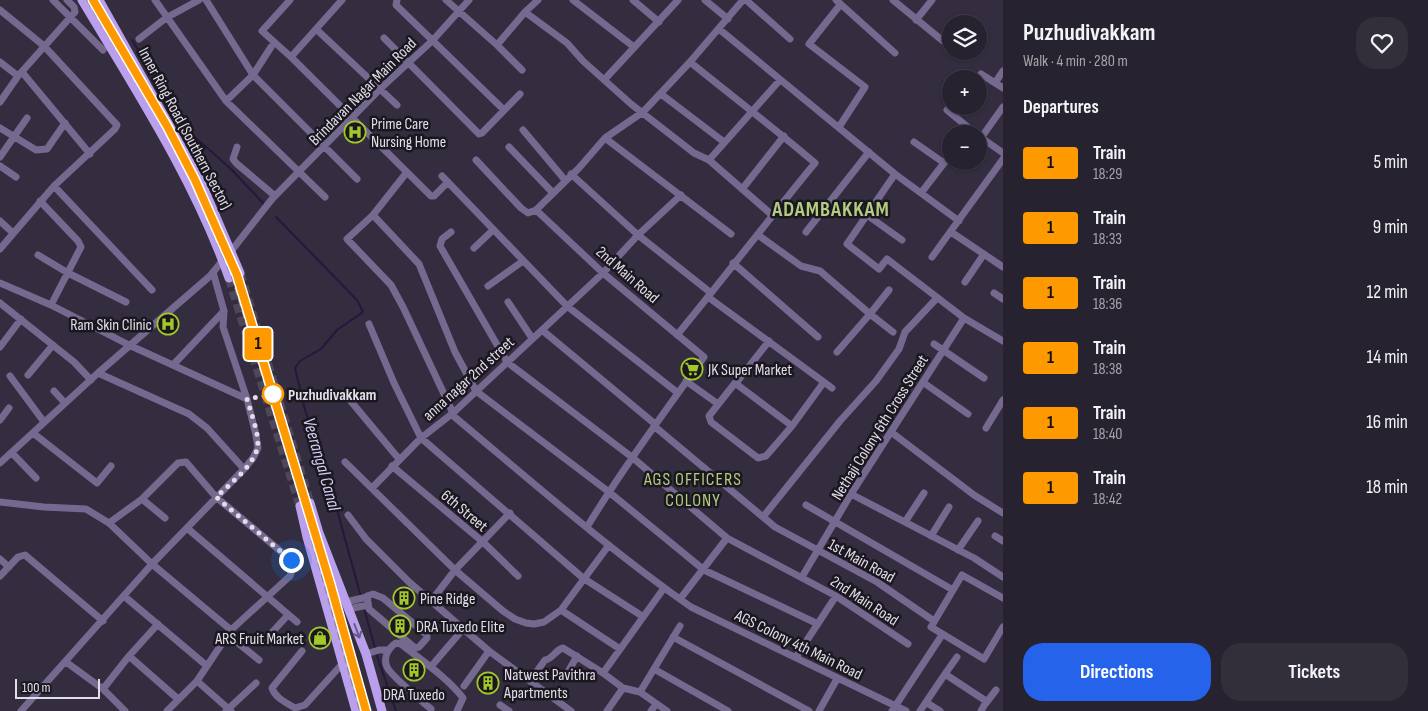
<!DOCTYPE html>
<html lang="en">
<head>
<meta charset="utf-8">
<style>
  :root { --surface:#26222f; --page:#322f3b; --text:#f1f3f6; --muted:#a4a4aa; --line:#423f4b; --accent:#2563eb }
  body { margin:0; font-family:"Sofia Sans Condensed",sans-serif; background:var(--page); color:var(--text); height:100vh; display:flex; flex-direction:column; font-size:19px; white-space:nowrap }
  * { box-sizing:border-box; margin:0 }
  p { font-size:16px; color:var(--muted) }
  .icon { flex:none; width:28px; height:28px; fill:none; stroke:currentColor; stroke-width:2; stroke-linecap:round; stroke-linejoin:round }
  .map { position:relative; flex:1; overflow:hidden }
  .details { display:flex; flex-direction:column; background:var(--surface); width:425px }
  .details>* { flex:none }
  .badge { padding:0 10px; border-radius:4px; font-size:18px; line-height:32px }
  .controls { position:absolute; left:942px; top:15px; display:grid; gap:10px }
  .controls a { display:grid; place-items:center; width:45px; height:45px; border-radius:50%; background:var(--surface); box-shadow:0 1px 4px #0004,0 0 0 1px var(--line); font-size:25px }
  .scale { position:absolute; left:15px; bottom:12px; width:85px; box-sizing:border-box; padding-left:5px; border:2px solid #e1dde9; border-top:0; font-size:14px; line-height:18px; white-space:nowrap; color:#e1dde9; -webkit-text-stroke:4px #1a171f; paint-order:stroke }
  .you { position:absolute; width:25px; height:25px; margin:-12px; border:4px solid #fff; border-radius:50%; background:#1a73e8; box-shadow:0 0 0 8px #1a73e833 }
  .map>.badge { position:absolute; translate:-50% -50%; box-shadow:0 0 0 2px #fff }
  h2 { padding:0 20px; font-size:19px; line-height:45px }
  .round { display:grid; place-items:center; flex:none; width:52px; height:52px; border-radius:20px; background:var(--page) }
  .summary { display:flex; align-items:center; justify-content:space-between; height:85px; padding:0 20px }
  h1 { font-size:24px; font-weight:700; line-height:38px }
  .button { display:flex; gap:10px; margin-top:auto; padding:10px 20px }
  .button a { flex:1; height:58px; border-radius:20px; background:var(--accent); color:#fff; font-size:20px; font-weight:700; line-height:58px; text-align:center }
  .button a+a { background:var(--page); color:var(--text) }
  ul { padding:0; list-style:none }
  li { display:flex; align-items:center; gap:15px; height:65px; padding:0 20px }
  li div { flex:1 }
  li b { display:block; font-size:19px }
  li em { font-style:normal }
  li .badge { min-width:55px; font-weight:700; text-align:center }
  main { display:flex; flex:1; min-height:0 }
  .map>svg:first-child { display:block }
  .lines { fill:none; stroke-linecap:round; stroke-linejoin:round }
  .stream { stroke:#26173e; stroke-width:2 }
  .major-tunnel { stroke:#4d4758; stroke-width:9; stroke-dasharray:9 4.5; stroke-linecap:butt }
  .minor { stroke:#75698f; stroke-width:7 }
  .major { stroke:#ba9fed; stroke-width:9 }
  .rail { stroke:#8e8998; stroke-width:2; stroke-dasharray:8 4; stroke-linecap:butt }
  .oneway { stroke:#6a5b86 }
  .line-casing { stroke:#fff; stroke-width:11 }
  .line { stroke:#f90; stroke-width:8 }
  .walk { stroke:#e1dde9; stroke-width:5; stroke-dasharray:0 9 }
  .stop-dot { fill:#fff; stroke:#f90; stroke-width:2.5 }
  .labels { text-anchor:middle; stroke-width:5; stroke-linejoin:round; paint-order:stroke }
  .street-label { font-size:16px; fill:#e1dde9; stroke:#1a171f }
  .poi-label { font-size:16px; fill:#e1dde9; stroke:#1a171f; text-anchor:start }
  .stop-label { font-size:16px; font-weight:bold; fill:#e1dde9; stroke:#1a171f; text-anchor:start }
  .water-label { font-size:18px; font-style:italic; fill:#d7caf6; stroke:#1a171f }
  .neighbourhood-label { font-size:18px; letter-spacing:1px; fill:#b4cb82; stroke:#1a171f }
  .district-label { font-size:21px; font-weight:bold; letter-spacing:1px; fill:#b4cb82; stroke:#1a171f }
</style>
</head>
<body>
<main>
<div class="map">
<svg width="1003" height="711" viewBox="0 0 1003 711">
  <rect width="100%" height="100%" fill="#332d3f"/>
  <g class="lines">
    <path class="stream" d="M132 40 188 131 231 169 264 204
      M276 217 357 300 363 312 337 330 321 349 300 361 295 368 305 410 325 466 375 648
      M376 653 396 711"/>
    <path class="major-tunnel" d="M240 273 310 503
      M229 278 300 506"/>
    <path class="minor" d="M53 0 103 50
      M155 0 226 101 325 197
      M206 0 253 75 357 179
      M290 0 262 31 291 57 431 196H434L448 182
      M342 0 316 29 397 105
      M397 0 396 5 504 110
      M446 0 497 45 522 70
      M573 0 634 47
      M633 0 659 22
      M705 0 728 19
      M746 0 790 39
      M836 0 895 53
      M893 0 943 41
      M0 10 44 46 117 125 115 129 54 186 0 249
      M525 12 567 43 583 61 631 104 694 153 709 160 772 215
      M916 20 932 0
      M719 29 895 174 959 221
      M384 38 479 134 482 133 520 94
      M139 39 166 18 199 0
      M497 45 525 12 538 0
      M291 57 316 29
      M0 62 18 76
      M22 72 90 154
      M981 74 1003 88
      M604 80 678 0
      M995 83 1003 71
      M661 94 724 142
      M226 101 253 75 271 47
      M0 102 18 76 75 12 74 7 67 0
      M947 110 976 134
      M839 127 865 87 809 44 840 5
      M0 128 36 150 47 149 65 123
      M523 130 565 180
      M979 136 1003 153
      M605 138 731 234
      M981 138 1003 107
      M914 142 944 163
      M237 147 233 159 236 163 275 196
      M509 147 553 193
      M0 157 27 118
      M476 160 521 208 528 213 536 210 579 168 605 138 643 112 690 62 743 0
      M709 160 780 80
      M0 166 16 177
      M407 172 373 215 347 239 391 285 403 307 453 413
      M571 174 638 235 711 293
      M895 174 847 244 879 269 887 259 964 318 1003 341
      M442 176 567 306 678 393
      M54 186 152 290
      M743 188 784 136
      M921 193 951 154
      M40 201 78 241 81 247 51 305
      M536 210 603 273 704 357C664 413 623 468 587 527
      M373 215 419 264 455 352 476 391 609 492 704 570 818 624
      M867 215 902 240
      M0 221 13 233
      M451 232 442 239 440 246 507 362 633 458 727 538 836 596 908 644
      M806 232 869 152
      M951 232 1003 267
      M758 235 801 266 820 271 870 314 837 352
      M474 248 493 230
      M232 250 272 199 380 89 433 40 469 0
      M38 255 68 273 126 302
      M932 257 1003 159
      M733 263 818 337
      M965 282 984 254
      M0 283 51 305 129 345 247 399
      M488 286 523 261
      M889 290 870 314 893 332
      M994 293 1003 299
      M708 297 832 388
      M508 302 532 338
      M0 303 74 362 91 380
      M369 324 394 383 421 438 583 578 642 616
      M542 330 655 424
      M677 335C724 278 768 220 815 163 774 128 732 96 690 62
      M934 344 984 378
      M0 347 21 319
      M173 365 224 311
      M98 373 189 414 207 428 244 469
      M28 375 53 345
      M10 376 44 422
      M686 381 718 404
      M736 383 769 341
      M924 383 968 414
      M54 391 65 403
      M344 393 399 459
      M451 414C530 480 607 548 691 607L906 711
      M0 420 9 408
      M654 426 775 527 877 582 934 621
      M792 426 735 383 709 416 711 422 758 458 766 456 792 426 824 382
      M986 428 1003 400
      M891 432 974 495 1003 513
      M33 433 97 483 111 466
      M12 453 36 478
      M345 462 455 570 503 611 515 619 526 623 534 624 544 622 561 610 609 545
      M0 463 98 373 210 276 223 260
      M392 466 483 542 518 576
      M372 488 421 438 453 413 603 273 638 235 681 195
      M851 494 974 558 1003 577
      M142 499 165 518
      M0 502 44 507 86 509 109 523 152 564 231 630
      M806 505 953 590
      M348 515 366 539 409 582 489 651 571 711
      M763 517 840 421 876 381 899 349 905 332 937 298
      M905 522 924 493
      M109 523 142 499 178 463 186 462 216 497 291 560 293 567 290 576 231 630 197 681 167 711
      M187 528 297 622
      M931 536 949 507
      M995 536 1003 541
      M958 550 978 521
      M0 559 9 567
      M0 576 18 557 25 555 103 621
      M802 577 851 494 964 318
      M373 594 383 598 427 635V638L419 647 415 648 369 609 367 596Z
      M124 596 207 666
      M1003 598 962 575 931 627 984 659 1003 627
      M680 599 727 538
      M432 600 455 570 510 513
      M346 602 367 597
      M348 609 368 605
      M561 610 620 649
      M228 635 259 660
      M673 637 809 711
      M264 641 288 615
      M302 651 272 688C275 698 287 703 295 708L305 705 343 663
      M366 654 379 650H388
      M129 656 178 699
      M796 657 836 596
      M66 662 103 689 125 711
      M434 663 464 628
      M654 669 728 711
      M603 673 664 588
      M945 674 957 657
      M565 677 577 656
      M197 681 231 711
      M530 681 545 660C553 659 555 650 563 648L603 673 623 688 640 692 667 711
      M464 686 489 651
      M103 689 129 656 158 624
      M640 692 680 626
      M927 703 940 711
      M986 703 996 690
      M500 705 509 711
      M431 709C423 702 390 675 387 667 383 658 388 648 396 643L401 644C421 660 448 678 463 698L457 711
      M21 711 152 564 244 469 253 458 258 448 256 435 247 399 223 327 224 311 213 272
      M226 711 256 683
      M607 711 623 688
      M651 711 656 704
      M819 711 837 679
      M892 711 942 635
      M920 711 945 674 986 701 985 704 981 711"/>
    <path class="major" d="M82 0C135 89 194 179 229 278
      M99 0 201 182 240 273
      M310 503 319 533 366 654 382 711
      M300 506 307 537 356 711"/>
    <path class="rail" d="M87 0 164 129 191 181 232 277 302 505 360 711"/>
  </g>
  <defs><path id="oneway-shaft" d="M-6 0H5M1.5-3L5.5 0L1.5 3" fill="none" stroke-width="1.6" stroke-linecap="round" stroke-linejoin="round" transform="scale(1.25)"/></defs>
  <use class="oneway" href="#oneway-shaft" transform="translate(357 631) rotate(69)"/>
  <g class="lines">
    <g class="line-casing">
      <path id="line" d="M93 0 167 126 195 180 237 275 330 583 366 711"/>
    </g>
    <use href="#line" class="line"/>
    <path class="walk" d="M273 394 247 399C250 410 261 438 257 449 253 466 229 485 216 497L291 560"/>
  </g>
  <defs>
    <g id="hospital-ring" transform="scale(1.125)"><circle r="9.5" fill="#1a171f" stroke="#a2c928" stroke-width="1.5"/><path d="M-5-5h3v3.5h4V-5h3V5h-3V1.5h-4V5h-3Z" fill="#a2c928"/></g>
    <g id="supermarket-ring" transform="scale(1.125)"><circle r="9.5" fill="#1a171f" stroke="#a2c928" stroke-width="1.5"/><path d="M-6-5.5h2.5l.6 2H6L4.5 2H-2.5L-4.4-4H-6ZM-1.5 3.2a1.3 1.3 0 1 0 .1 0ZM3 3.2a1.3 1.3 0 1 0 .1 0Z" fill="#a2c928"/></g>
    <g id="building-ring" transform="scale(1.125)"><circle r="9.5" fill="#1a171f" stroke="#a2c928" stroke-width="1.5"/><path d="M-4-6H4V6H1V3H-1V6H-4ZM-2.5-4.3h1.7v1.8h-1.7ZM.8-4.3h1.7v1.8H.8ZM-2.5-1h1.7V.8h-1.7ZM.8-1h1.7V.8H.8Z" fill="#a2c928"/></g>
    <g id="shop-ring" transform="scale(1.125)"><circle r="9.5" fill="#1a171f" stroke="#a2c928" stroke-width="1.5"/><path d="M-5-2.5h2.3a2.7 3.5 0 0 1 5.4 0H5L5.5 6h-11ZM-1.5-2.5h3a1.5 2.3 0 0 0-3 0Z" fill="#a2c928"/></g>
  </defs>
  <g fill-rule="evenodd">
    <use href="#hospital-ring" x="355" y="132"/>
    <use href="#hospital-ring" x="168" y="324"/>
    <use href="#supermarket-ring" x="692" y="369"/>
    <use href="#building-ring" x="404" y="598"/>
    <use href="#building-ring" x="400" y="626"/>
    <use href="#shop-ring" x="320" y="638"/>
    <use href="#building-ring" x="414" y="670"/>
    <use href="#building-ring" x="488" y="683"/>
  </g>
  <circle class="stop-dot" cx="273" cy="394" r="10"/>
  <g class="labels">
    <g class="street-label">
      <text transform="translate(362 91) rotate(-45)" y="6">Brindavan Nagar Main Road</text>
      <text transform="translate(186 128) rotate(62)" y="6">Inner Ring Road (Southern Sector)</text>
      <text transform="translate(628 274) rotate(41)" y="6">2nd Main Road</text>
      <text transform="translate(468 378) rotate(-42)" y="6">anna nagar 2nd street</text>
      <text transform="translate(879 427) rotate(-58)" y="6">Nethaji Colony 6th Cross Street</text>
      <text transform="translate(465 510) rotate(40)" y="6">6th Street</text>
      <text transform="translate(862 560) rotate(29)" y="6">1st Main Road</text>
      <text transform="translate(865 600) rotate(33)" y="6">2nd Main Road</text>
      <text transform="translate(799 644) rotate(26)" y="6">AGS Colony 4th Main Road</text>
    </g>
    <g class="poi-label">
      <text x="371" y="129">Prime Care<tspan x="371" dy="18">Nursing Home</tspan></text>
      <text x="152" y="330" text-anchor="end">Ram Skin Clinic</text>
      <text x="708" y="375">JK Super Market</text>
      <text x="420" y="604">Pine Ridge</text>
      <text x="416" y="632">DRA Tuxedo Elite</text>
      <text x="304" y="644" text-anchor="end">ARS Fruit Market</text>
      <text x="504" y="680">Natwest Pavithra<tspan x="504" dy="18">Apartments</tspan></text>
      <text x="414" y="700" text-anchor="middle">DRA Tuxedo</text>
    </g>
    <g class="stop-label">
      <text x="288" y="400">Puzhudivakkam</text>
    </g>
    <g class="water-label">
      <text transform="translate(322 464) rotate(74)" y="6">Veerangal Canal</text>
    </g>
    <g class="neighbourhood-label">
      <text x="693" y="485">AGS OFFICERS<tspan x="693" dy="21">COLONY</tspan></text>
    </g>
    <g class="district-label">
      <text x="831" y="216">ADAMBAKKAM</text>
    </g>
  </g>
</svg>
<div class="controls">
<a><svg class="icon" aria-label="layers" viewBox="0 0 24 24"><path d="M12 4l9 5-9 5-9-5zM3 14l9 5 9-5"/></svg></a>
<a>+</a>
<a>−</a>
</div>
<div class="scale">100 m</div>
<div class="you" style="left:291px;top:560px"></div>
<b class="badge" style="left:258px;top:344px;background:#f90;color:#111">1</b>
</div>
<section class="details">
<div class="summary"><div><h1>Puzhudivakkam</h1><p>Walk · 4 min · 280 m</p></div><a class="round"><svg class="icon" aria-label="heart" viewBox="0 0 24 24"><path d="M12 20l-8-8c-3-5 5-10 8-4 3-6 11-1 8 4z"/></svg></a></div>
<h2>Departures</h2>
<ul>
<li><span class="badge" style="background:#f90;color:#111">1</span><div><b>Train</b><p>18:29</p></div><em>5 min</em></li>
<li><span class="badge" style="background:#f90;color:#111">1</span><div><b>Train</b><p>18:33</p></div><em>9 min</em></li>
<li><span class="badge" style="background:#f90;color:#111">1</span><div><b>Train</b><p>18:36</p></div><em>12 min</em></li>
<li><span class="badge" style="background:#f90;color:#111">1</span><div><b>Train</b><p>18:38</p></div><em>14 min</em></li>
<li><span class="badge" style="background:#f90;color:#111">1</span><div><b>Train</b><p>18:40</p></div><em>16 min</em></li>
<li><span class="badge" style="background:#f90;color:#111">1</span><div><b>Train</b><p>18:42</p></div><em>18 min</em></li>
</ul>
<div class="button"><a>Directions</a><a>Tickets</a></div>
</section>
</main>
</body>
</html>
